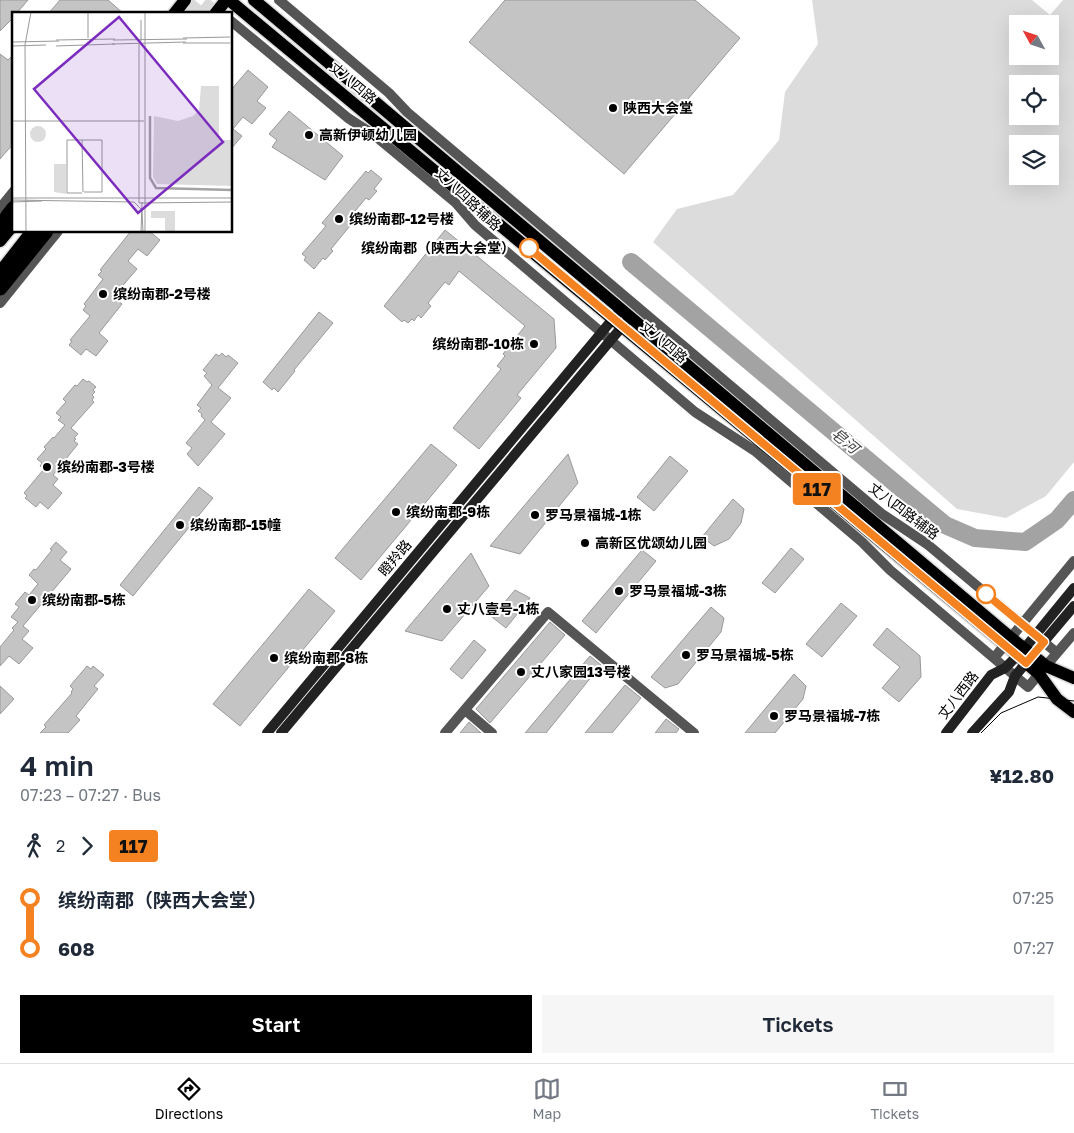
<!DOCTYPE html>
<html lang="en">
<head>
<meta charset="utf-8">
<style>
  :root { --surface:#fff; --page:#f6f6f7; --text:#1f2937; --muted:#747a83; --line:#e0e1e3; --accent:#000 }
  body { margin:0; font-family:"Golos Text","Noto Sans SC",sans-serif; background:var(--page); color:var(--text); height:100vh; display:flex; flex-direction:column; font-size:19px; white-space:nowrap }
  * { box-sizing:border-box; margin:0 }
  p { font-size:16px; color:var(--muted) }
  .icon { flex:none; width:28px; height:28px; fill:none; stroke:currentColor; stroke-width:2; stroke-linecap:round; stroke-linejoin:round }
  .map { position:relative; height:733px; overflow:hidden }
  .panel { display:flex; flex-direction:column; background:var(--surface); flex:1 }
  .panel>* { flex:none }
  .badge { padding:0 10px; border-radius:4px; font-size:18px; line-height:32px }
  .needle { width:32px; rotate:310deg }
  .controls { position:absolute; left:1009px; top:15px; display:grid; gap:10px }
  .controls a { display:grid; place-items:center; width:50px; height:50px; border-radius:0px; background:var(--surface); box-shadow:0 5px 20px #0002; font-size:25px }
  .map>.badge { position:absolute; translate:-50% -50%; box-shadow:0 0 0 2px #fff }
  .legs { display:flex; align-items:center; gap:8px; height:55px; padding:0 20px; font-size:16px }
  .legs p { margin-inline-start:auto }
  .headline { display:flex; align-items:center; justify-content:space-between; height:85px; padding:0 20px }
  h1 { font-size:28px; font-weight:600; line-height:38px }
  .action { display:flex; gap:10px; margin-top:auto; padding:10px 20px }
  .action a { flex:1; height:58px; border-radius:0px; background:var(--accent); color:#fff; font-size:20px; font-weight:600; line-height:58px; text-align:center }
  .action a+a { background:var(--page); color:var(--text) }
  ul { padding:0 20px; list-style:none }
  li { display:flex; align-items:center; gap:18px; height:50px; font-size:19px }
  li i { display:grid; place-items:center; width:8px; height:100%; margin:0 6px; background:currentColor }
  li i::after { content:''; width:12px; height:12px; margin:-6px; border:4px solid; border-radius:50%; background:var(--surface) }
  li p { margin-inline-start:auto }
  li:first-child i { background:linear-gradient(#0000 50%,currentColor 0) }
  li:last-child i { background:linear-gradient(currentColor 50%,#0000 0) }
  .tabs { display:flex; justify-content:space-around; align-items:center; height:70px; border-top:1px solid var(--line); background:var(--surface); font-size:14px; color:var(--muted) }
  .tabs a { display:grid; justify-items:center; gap:2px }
  .tabs .selected { color:var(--accent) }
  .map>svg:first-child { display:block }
  .green { fill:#dcdcdc; fill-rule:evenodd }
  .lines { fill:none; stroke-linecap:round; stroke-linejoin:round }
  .river { stroke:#a3a3a3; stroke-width:18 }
  .building { fill:#c4c4c4; stroke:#999 }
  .highway-tunnel { stroke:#d9d9d9; stroke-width:15; stroke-dasharray:15 8; stroke-linecap:butt }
  .primary-casing { stroke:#dbdbdb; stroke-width:15 }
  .highway-casing { stroke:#dbdbdb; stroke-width:18 }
  .street { stroke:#555; stroke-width:10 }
  .secondary { stroke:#222; stroke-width:10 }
  .primary { stroke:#000; stroke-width:12 }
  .highway { stroke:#000; stroke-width:15 }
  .tram { stroke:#000; stroke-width:1 }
  .line-1-casing { stroke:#fff; stroke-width:11 }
  .line-1 { stroke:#f58220; stroke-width:8 }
  .poi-dot { fill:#000; stroke:#fff; stroke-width:2 }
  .stop-1-dot { fill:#fff; stroke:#f58220; stroke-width:2.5 }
  .labels { text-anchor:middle; stroke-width:4; stroke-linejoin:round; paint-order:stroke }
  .street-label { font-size:14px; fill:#000; stroke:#fff }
  .poi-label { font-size:14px; font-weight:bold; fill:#000; stroke:#fff; text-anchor:start }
  .stop-label { font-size:14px; font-weight:bold; fill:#000; stroke:#fff; text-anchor:end }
  .water-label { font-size:15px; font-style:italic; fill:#444; stroke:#fff }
  .inset-river { fill:none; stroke:#a3a3a3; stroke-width:2.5 }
  .inset-road { fill:none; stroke:#999; stroke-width:1 }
  .view { fill:#7b2cbf; fill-opacity:0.15; stroke:#7b2cbf; stroke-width:2.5 }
  .inset-edge { fill:none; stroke:#000; stroke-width:2.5 }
</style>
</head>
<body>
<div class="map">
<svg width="1074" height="733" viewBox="0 0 1074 733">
  <rect width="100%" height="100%" fill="#fff"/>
  <path class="green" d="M812 0H1032L1050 15 1063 0H1074V462L1046 496 1006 518 957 509 653 242 677 209 733 195 779 140 785 92 818 44ZM1018 24H1050V56H1018ZM1018 84H1050V116H1018ZM1018 144H1050V176H1018Z"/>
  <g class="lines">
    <path class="river" d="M631 262 945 525 975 538 1025 542 1057 520 1074 500"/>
  </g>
  <path class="building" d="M0 0H28L16 14H14V17L0 31Z
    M60 0H108L124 14H48Z
    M505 0H695L740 38 624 174 469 42Z
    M0 54 8 60 14 54V143L0 159Z
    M248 70 268 87 257 101 266 108 252 124 243 117 233 129 242 136 231 149V90Z
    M289 111 343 156 325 180 272 147 277 140 269 134Z
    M371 170 382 179 374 189 377 191 369 200 366 198 350 217 354 221 331 249 333 251 325 260 323 258 314 269 304 260 306 257 302 254 326 226 322 223 366 171 368 173Z
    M445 230 554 319 556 348 517 395 521 398 479 449 453 428 501 369 497 366 505 356 503 354 525 326 459 271 449 285 445 282 428 303 431 306 421 318 418 315 414 321 412 319 408 323 404 320 402 322 384 306Z
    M131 231H149L160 240 147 256 138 249 128 261 137 269 113 297 122 304 99 333 108 341 96 356 86 349 81 355 69 345 72 341 70 340 90 316 83 310 86 306 84 304 103 279 98 275 102 271 100 270Z
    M319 312 333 323 294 370 295 371 278 392 274 388 272 390 263 382Z
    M222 353 226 357 228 355 238 363 218 388 231 398 211 422 225 434 198 466 187 454 192 448 186 443 205 420 201 416 202 414 198 411 201 408 197 405 212 385 204 376 207 373 203 370 216 354 219 356Z
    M83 379 87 382 89 381 96 387 93 390 95 392 92 395 94 397 92 400 94 402 71 428 78 434 74 438 76 439 74 441 78 444 53 475 58 479 53 485 62 493 48 509 40 502 36 507 25 498 27 496 24 493 44 469 40 466 42 463 37 459 46 449 44 447 53 437 54 438 65 425 58 420 61 417 56 413 66 402 63 399 75 385 77 386Z
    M431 444 457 465 361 580 335 558Z
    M568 454 578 483 520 554 490 546Z
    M670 456 688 471 654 511 637 497Z
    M199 487 213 498 133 596 120 585Z
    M733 499 744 509 741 523 729 539 714 546 702 537Z
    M56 542 67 552 60 560 71 569 23 626 29 631 22 639 33 648 19 664 9 656 0 666V647L14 630 12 628 18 622 11 617 19 607 15 604 25 592 29 595 38 584 29 575 34 569 36 570 52 550 50 549Z
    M791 548 804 559 775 593 762 583Z
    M642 550 656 561 596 633 582 621Z
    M471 553 489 586 442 641 405 631Z
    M309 589 335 611 240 726 213 704Z
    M515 590 530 598 506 628 492 617Z
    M841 603 857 616 822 657 806 644Z
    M711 607 724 618 721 632 678 684 665 688 651 677Z
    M550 622 565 635 490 723 476 709Z
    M887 628 920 656 921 677 899 702 882 688 900 667 873 645Z
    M474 640 486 650 462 679 450 669Z
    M590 656 601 665 546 733H525Z
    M87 666 91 669 93 666 104 675 94 686 98 689 76 716 80 720 68 733H40L46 727 44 725 72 693 71 692 73 689 70 686Z
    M794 674 806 686 803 699 775 733H745Z
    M625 685 641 698 612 733H585Z
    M0 686 14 699 0 714Z
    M666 719 679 729 676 733H655Z
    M469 722 481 733H460Z"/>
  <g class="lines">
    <path class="highway-tunnel" d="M188 14 200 0
      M204 14 215 0"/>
    <g class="primary-casing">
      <path id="primary" d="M229 0 1016 654 1039 674 1057 699 1074 712
        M254 0 1010 637 1046 666 1074 678
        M174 14 185 0
        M215 14 226 0
        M0 241 14 224
        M0 272 32 231"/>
    </g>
    <g class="highway-casing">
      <path id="highway" d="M0 226 14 208
        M0 288 46 231"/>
    </g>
    <path class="street" d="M279 0 389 93 407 112 882 514 927 544 1057 653
      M231 21 348 118 374 135 456 203 475 225 695 412 755 451 862 542 890 570 1028 687 1074 633
      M0 208 14 191
      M0 303 58 231
      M994 658 1074 561
      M465 710 492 733
      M445 733 548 612 694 733"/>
    <path class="secondary" d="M267 733 617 314
      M281 733 626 322
      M946 733 991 675 1005 668 1024 649 1074 588
      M972 733 1009 692 1015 676 1074 606"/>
    <use href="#primary" class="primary"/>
    <use href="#highway" class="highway"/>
    <path class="tram" d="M981 733 1001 713 1038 697 1074 701"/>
  </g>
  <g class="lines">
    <g class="line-1-casing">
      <path id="line-1" d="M529 248 1026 663 1044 642 986 594"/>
    </g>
    <use href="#line-1" class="line-1"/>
  </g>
  <g class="poi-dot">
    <circle cx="613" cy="108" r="5"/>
    <circle cx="309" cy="135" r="5"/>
    <circle cx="339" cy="219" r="5"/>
    <circle cx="103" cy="294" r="5"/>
    <circle cx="534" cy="344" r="5"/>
    <circle cx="47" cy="467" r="5"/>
    <circle cx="396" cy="512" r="5"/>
    <circle cx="535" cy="515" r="5"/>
    <circle cx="180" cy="525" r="5"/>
    <circle cx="585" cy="543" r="5"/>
    <circle cx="619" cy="591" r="5"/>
    <circle cx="32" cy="600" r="5"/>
    <circle cx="447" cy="609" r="5"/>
    <circle cx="686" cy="655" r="5"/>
    <circle cx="274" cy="658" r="5"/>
    <circle cx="521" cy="672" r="5"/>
    <circle cx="774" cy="716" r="5"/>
  </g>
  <g class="stop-1-dot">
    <circle cx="529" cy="248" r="9"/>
    <circle cx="986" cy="594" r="9"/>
  </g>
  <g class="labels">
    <g class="street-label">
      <text transform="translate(353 83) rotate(40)" y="5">丈八四路</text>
      <text transform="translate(468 199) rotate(43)" y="5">丈八四路辅路</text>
      <text transform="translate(664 342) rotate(40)" y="5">丈八四路</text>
      <text transform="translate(904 511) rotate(37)" y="5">丈八四路辅路</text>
      <text transform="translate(395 558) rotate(-50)" y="5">瞪羚路</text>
      <text transform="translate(958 695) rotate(-52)" y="5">丈八西路</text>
    </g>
    <g class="poi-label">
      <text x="623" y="113">陕西大会堂</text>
      <text x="319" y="140">高新伊顿幼儿园</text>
      <text x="349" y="224">缤纷南郡-12号楼</text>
      <text x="113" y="299">缤纷南郡-2号楼</text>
      <text x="524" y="349" text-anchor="end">缤纷南郡-10栋</text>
      <text x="57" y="472">缤纷南郡-3号楼</text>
      <text x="406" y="517">缤纷南郡-9栋</text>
      <text x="545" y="520">罗马景福城-1栋</text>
      <text x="190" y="530">缤纷南郡-15幢</text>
      <text x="595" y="548">高新区优颂幼儿园</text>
      <text x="629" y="596">罗马景福城-3栋</text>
      <text x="42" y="605">缤纷南郡-5栋</text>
      <text x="457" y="614">丈八壹号-1栋</text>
      <text x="696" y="660">罗马景福城-5栋</text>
      <text x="284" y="663">缤纷南郡-8栋</text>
      <text x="531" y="677">丈八家园13号楼</text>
      <text x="784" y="721">罗马景福城-7栋</text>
    </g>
    <g class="stop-label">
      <text x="515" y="253">缤纷南郡（陕西大会堂）</text>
    </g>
    <g class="water-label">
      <text transform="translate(845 441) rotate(40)" y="5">皂河</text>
    </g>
  </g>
  <g transform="translate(12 12)">
    <rect width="220" height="220" fill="#fff"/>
    <path d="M189 74H207V128H220V174L145 172 141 165 142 104 166 109 181 104 187 98ZM18 122a8 8 0 1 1 16 0a8 8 0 1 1-16 0ZM42 152H54V182L42 180ZM139 199H163V220H153V206H139Z" fill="#dcdcdc"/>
    <path class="inset-river" d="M138 104V166L144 176 220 178"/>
    <path class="inset-road" d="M76 0V26M133 0V220M171 26 218 25M44 28 103 27M101 28 175 27M129 29V8M0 30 47 29M171 31H218M100 32 174 30M127 32V191L220 190M0 34 34 33M44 34 103 32M0 109H132M70 128 71 180M70 181H55V128H90V180H72M0 186H220M0 188 122 190 130 198 131 220M0 190 30 189M14 220 13 33 19 0M129 220 130 190"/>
    <path class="view" d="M107 5 211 130 126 201 22 77Z"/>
    <rect width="220" height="220" class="inset-edge"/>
  </g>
</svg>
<div class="controls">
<a><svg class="needle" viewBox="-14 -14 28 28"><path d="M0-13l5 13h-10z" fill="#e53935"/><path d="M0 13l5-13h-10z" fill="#747a83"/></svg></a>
<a><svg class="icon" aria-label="locate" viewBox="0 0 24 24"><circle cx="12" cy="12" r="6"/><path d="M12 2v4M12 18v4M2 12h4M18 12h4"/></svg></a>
<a><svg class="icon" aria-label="layers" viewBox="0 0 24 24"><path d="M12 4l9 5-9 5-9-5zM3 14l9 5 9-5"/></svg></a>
</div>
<b class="badge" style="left:817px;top:489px;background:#f58220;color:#111">117</b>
</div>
<section class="panel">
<div class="headline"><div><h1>4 min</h1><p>07:23 – 07:27 · Bus</p></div><b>¥12.80</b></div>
<div class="legs"><svg class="icon" aria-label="walk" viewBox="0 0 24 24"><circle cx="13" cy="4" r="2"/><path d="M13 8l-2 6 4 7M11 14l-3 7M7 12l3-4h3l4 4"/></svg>2<svg class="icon" aria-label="forward" viewBox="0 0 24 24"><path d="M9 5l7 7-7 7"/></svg><b class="badge" style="background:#f58220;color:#111">117</b></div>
<ul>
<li><i style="color:#f58220"></i><b>缤纷南郡（陕西大会堂）</b><p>07:25</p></li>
<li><i style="color:#f58220"></i><b>608</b><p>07:27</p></li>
</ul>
<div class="action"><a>Start</a><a>Tickets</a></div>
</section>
<nav class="tabs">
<a class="selected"><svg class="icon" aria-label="directions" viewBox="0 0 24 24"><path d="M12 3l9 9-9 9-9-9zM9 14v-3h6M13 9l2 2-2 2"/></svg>Directions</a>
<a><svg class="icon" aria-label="map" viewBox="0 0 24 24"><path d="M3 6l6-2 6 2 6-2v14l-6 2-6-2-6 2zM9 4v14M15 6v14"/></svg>Map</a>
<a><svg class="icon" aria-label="tickets" viewBox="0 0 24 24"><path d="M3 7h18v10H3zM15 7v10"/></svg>Tickets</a>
</nav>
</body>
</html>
